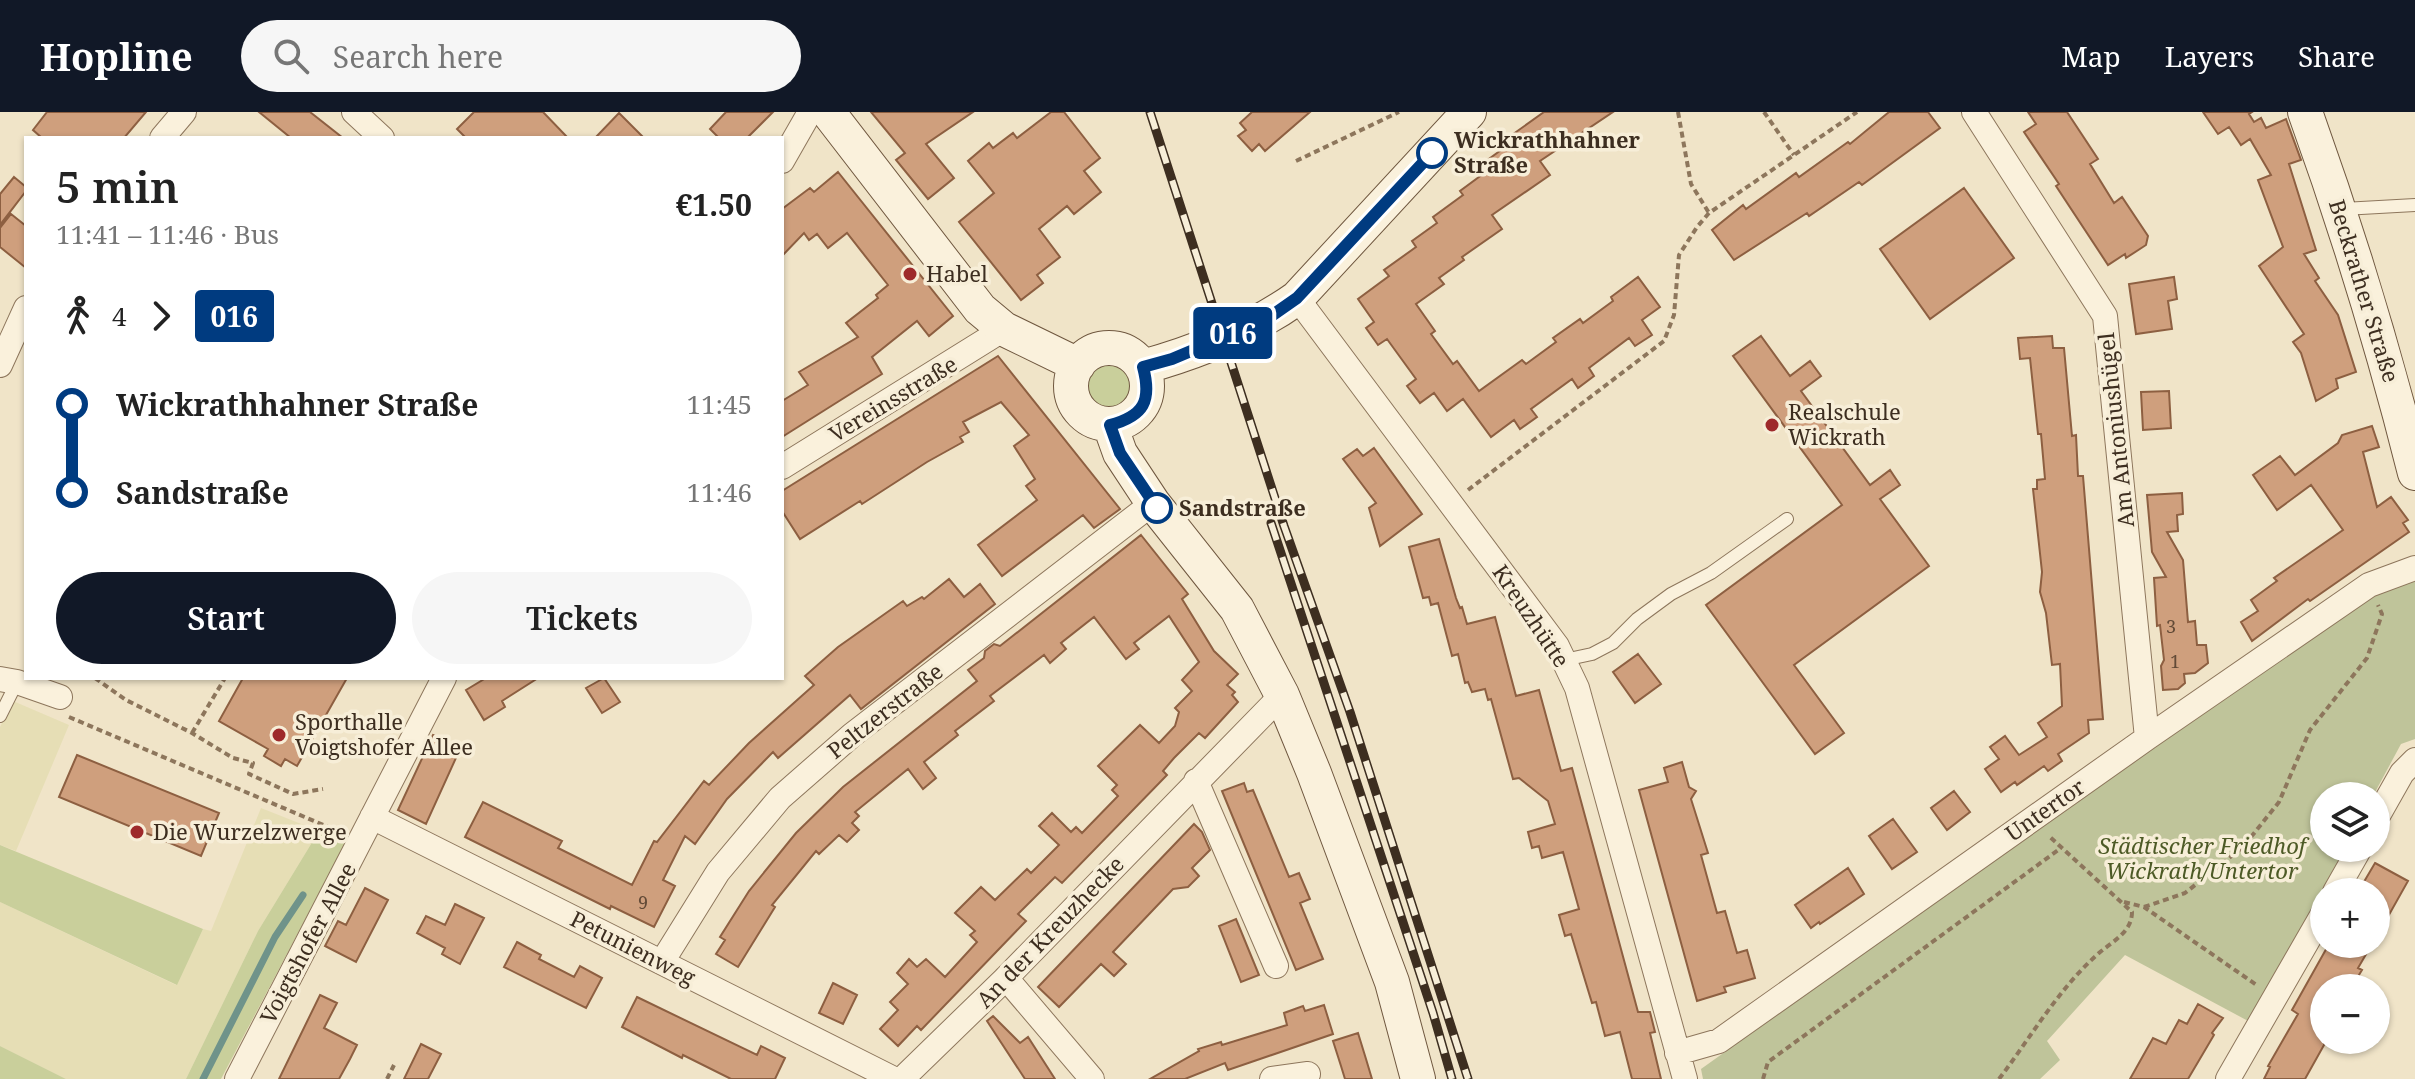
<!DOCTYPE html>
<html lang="en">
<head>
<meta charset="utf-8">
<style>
  :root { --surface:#fff; --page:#f6f6f6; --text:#222; --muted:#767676; --accent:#111827 }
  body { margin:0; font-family:"Noto Serif",serif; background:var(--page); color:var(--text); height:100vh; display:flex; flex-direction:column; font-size:30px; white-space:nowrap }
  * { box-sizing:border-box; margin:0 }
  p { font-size:26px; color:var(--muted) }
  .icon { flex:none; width:44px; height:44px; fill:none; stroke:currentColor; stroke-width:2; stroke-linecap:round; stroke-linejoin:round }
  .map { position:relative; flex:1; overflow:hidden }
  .sheet { position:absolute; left:24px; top:24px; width:760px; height:544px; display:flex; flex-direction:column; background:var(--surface); border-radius:0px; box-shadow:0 2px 6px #0004 }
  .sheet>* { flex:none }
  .badge { padding:0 16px; border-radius:6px; font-size:28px; line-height:52px }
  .buttons { position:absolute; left:2310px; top:670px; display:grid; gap:16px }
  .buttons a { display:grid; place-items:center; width:80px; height:80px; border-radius:50%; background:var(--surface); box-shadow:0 2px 6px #0004; font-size:40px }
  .map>.badge { position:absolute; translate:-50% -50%; box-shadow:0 0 0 4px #fff }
  .legs { display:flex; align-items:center; gap:12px; height:88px; padding:0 32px; font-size:26px }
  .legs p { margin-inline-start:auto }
  .head { display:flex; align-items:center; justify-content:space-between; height:136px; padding:0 32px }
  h1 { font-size:44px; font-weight:600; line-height:60px }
  .button { display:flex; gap:16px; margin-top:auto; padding:16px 32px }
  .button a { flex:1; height:92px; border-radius:48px; background:var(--accent); color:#fff; font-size:32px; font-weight:600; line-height:92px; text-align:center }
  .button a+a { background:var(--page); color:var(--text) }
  ul { padding:0 32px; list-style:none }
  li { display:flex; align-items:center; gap:28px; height:88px; font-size:30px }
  li i { display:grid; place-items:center; width:12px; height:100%; margin:0 10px; background:currentColor }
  li i::after { content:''; width:20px; height:20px; margin:-10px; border:6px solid; border-radius:50%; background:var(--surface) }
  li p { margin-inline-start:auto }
  li:first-child i { background:linear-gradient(#0000 50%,currentColor 0) }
  li:last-child i { background:linear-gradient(currentColor 50%,#0000 0) }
  header { display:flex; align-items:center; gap:48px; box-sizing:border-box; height:112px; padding:0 40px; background:var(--accent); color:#fff }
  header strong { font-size:38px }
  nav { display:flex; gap:44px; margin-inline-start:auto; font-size:28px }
  .search { width:560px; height:72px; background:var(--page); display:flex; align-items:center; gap:20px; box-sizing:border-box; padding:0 28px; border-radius:44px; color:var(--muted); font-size:30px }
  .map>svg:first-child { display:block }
  .farmland { fill:#e6deb5 }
  .green { fill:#c9cf9b }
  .cemetery { fill:#bfc49a }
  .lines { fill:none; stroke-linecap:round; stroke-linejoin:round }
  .stream { stroke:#6f938a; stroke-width:7 }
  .building { fill:#cf9f7d; stroke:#8d5f41; stroke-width:2 }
  .lane-casing { stroke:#8d765c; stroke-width:14 }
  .street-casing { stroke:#8d765c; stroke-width:26 }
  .secondary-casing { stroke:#6f573f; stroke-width:36 }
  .path { stroke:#8d765c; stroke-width:4; stroke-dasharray:6 4; stroke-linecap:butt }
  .lane { stroke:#faf1dc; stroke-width:12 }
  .street { stroke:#faf1dc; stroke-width:24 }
  .secondary { stroke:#faf1dc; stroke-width:34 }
  .rail-casing { stroke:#3d2e20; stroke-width:9 }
  .rail { stroke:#f7eed8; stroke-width:6; stroke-dasharray:18; stroke-linecap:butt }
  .line-1-casing { stroke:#fff; stroke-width:18 }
  .line-1 { stroke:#003b80; stroke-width:12 }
  .stop-1-dot { fill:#fff; stroke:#003b80; stroke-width:4 }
  .poi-dot { fill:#9e2a2b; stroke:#f7eed8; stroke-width:3 }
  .labels { text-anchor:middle; stroke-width:7; stroke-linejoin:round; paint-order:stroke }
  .number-label { font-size:18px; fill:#624a37 }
  .stop-label { font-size:22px; font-weight:bold; fill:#3d2e20; stroke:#f7eed8; text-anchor:start }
  .poi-label { font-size:22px; fill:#3d2e20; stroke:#f7eed8; text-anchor:start }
  .street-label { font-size:22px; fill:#3d2e20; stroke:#f7eed8 }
  .park-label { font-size:22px; font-style:italic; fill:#4d5a26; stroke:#f7eed8 }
</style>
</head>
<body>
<header>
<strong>Hopline</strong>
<div class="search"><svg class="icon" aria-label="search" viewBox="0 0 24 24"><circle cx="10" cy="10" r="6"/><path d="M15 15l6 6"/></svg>Search here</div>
<nav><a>Map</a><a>Layers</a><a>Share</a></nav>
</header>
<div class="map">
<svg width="2415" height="967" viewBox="0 0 2415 967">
  <rect width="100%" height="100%" fill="#f0e4c8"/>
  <path class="farmland" d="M13 589 69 613 16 739 0 733V615Z
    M261 696 319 719 258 819 186 967H66L0 934V790L176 873 203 817 211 819Z"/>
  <path class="green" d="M1087 275a22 22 0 1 1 44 0a22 22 0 1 1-44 0Z
    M319 719 346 730 221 967H186L258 819Z
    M0 733 203 817 177 873 0 790Z
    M0 934 66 967H0Z"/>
  <path class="cemetery" d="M2415 468V627L2401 632 2373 684H2324V736H2345L2250 910 2125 843 2047 929 2060 948 2040 967H1703L1701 957 2367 482Z"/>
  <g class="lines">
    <path class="stream" d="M203 967 275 825 303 783"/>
  </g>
  <path class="building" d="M47 0H146L124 26H42L33 18Z
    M259 0H310L343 26H291Z
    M474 0H543L568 26H466L457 17Z
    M726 0H773L747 26H719L710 17Z
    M871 0H973L926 32 954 66 928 87 896 48 905 41Z
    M1051 0H1064L1100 46 1084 59 1101 80 1074 102 1067 94 1039 117 1060 145 1037 163 1043 171 1021 188 959 110 994 81 968 49 989 31 993 36 1013 21 1017 26Z
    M1252 0H1310L1265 39 1259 32 1252 39 1238 24 1246 18 1240 11Z
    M1544 0H1613L1540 49 1550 63 1492 103 1502 117 1462 145 1464 148 1439 166 1444 172 1416 192 1435 219 1431 222 1453 252 1457 249 1479 279 1522 248 1526 252 1556 230 1553 226 1580 207 1583 211 1613 189 1611 185 1638 165 1660 195 1642 208 1652 223 1635 234 1629 226 1589 256 1594 264 1578 276 1572 267 1531 297 1537 305 1520 317 1514 308 1491 325 1463 287 1447 299 1434 281 1420 291 1407 274 1416 267 1387 227 1378 233 1366 216 1374 210 1358 187 1389 164 1384 158 1416 135 1412 129 1437 111 1433 105 1463 83 1460 79 1487 59 1482 52 1512 30 1509 25Z
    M1889 0H1928L1940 16 1862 73 1859 70 1809 104 1807 101 1734 148 1712 118 1743 93 1746 97 1796 61 1799 65 1848 30 1850 32Z
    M2028 0H2067L2098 47 2090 52 2114 91 2122 85 2148 124 2146 133 2126 146 2125 142 2108 153 2056 74 2059 72 2024 20 2036 12Z
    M2203 0H2252L2249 2 2254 10 2261 6 2266 16 2286 7 2301 48 2289 52 2316 138 2304 142 2319 166 2315 169 2338 203 2356 260 2336 267 2338 276 2316 289 2301 241 2293 230 2304 222 2259 154 2283 135 2258 68 2271 63 2250 27 2241 33 2229 15 2218 22Z
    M619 1 644 26H595Z
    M838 60 953 204 929 224 917 209 872 245 882 262 782 325V289L808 273 799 260 858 225 846 211 878 186 876 183 888 173 847 121 828 136 817 122 809 128 804 121 782 144V97L810 76 814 80Z
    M14 65 26 75V79L0 113V82Z
    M1964 76 2014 146 1930 207 1880 137Z
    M11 102 26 114V156L0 135V116Z
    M2174 165 2177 187 2168 189 2172 217 2136 222 2129 172Z
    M1761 224 1790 264 1810 249 1821 264 1801 279 1870 373 1890 358 1900 373 1880 387 1929 454 1794 553 1844 621 1815 642 1706 493 1842 393 1733 244Z
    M2052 224 2053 236H2064L2072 324 2076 323 2078 364H2083L2103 607 2088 608 2089 621 2058 642 2062 649 2048 659 2044 654 2017 673 2015 670 2001 680 1985 657 1999 647 1990 635 2005 624 2019 643 2047 625 2038 611 2062 594 2060 552 2052 553 2046 501 2040 480 2042 460 2033 377H2037V368L2045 367 2041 322H2038L2030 246 2020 247 2018 226Z
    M998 244 1120 397 1094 416 1083 403 1002 464 978 433 1037 388 1026 374 1035 367 1014 334 1029 323 1001 290 963 310 969 320 960 325 963 330 927 350 862 392 860 389 800 427 782 399V379Z
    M2169 279 2171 316 2143 318 2141 280Z
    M2372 314 2379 335 2363 340 2377 395 2391 385 2408 408 2403 411 2409 420 2310 489 2308 487 2252 529 2241 510 2258 499 2251 488 2277 469 2274 466 2343 418 2311 373 2277 398 2253 363 2280 344 2295 363 2338 331 2342 323Z
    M1374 336 1422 402 1380 434 1369 396 1376 391 1343 347 1357 337 1363 344Z
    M2182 381 2183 402 2177 403 2178 419 2167 420 2183 448 2188 510 2195 509 2197 533H2206L2208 551 2195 561 2184 562 2185 571 2178 577 2163 578 2161 554 2164 548 2160 513 2157 514 2154 466 2166 465 2152 440 2147 383Z
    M1141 423 1188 482 1182 487 1214 539 1238 562 1227 573 1235 580 1232 583 1238 590 1205 626 1199 621 1174 646 1163 659 1167 663 1062 771 1055 765 1018 802 1026 809 921 918 917 914 898 934 880 917 898 898 890 890 908 872 897 861 909 847 917 855 926 847 945 865 977 830 970 823 975 819 955 801 981 775 995 788 1027 757 1031 761 1059 733 1039 714 1052 701 1071 720 1076 715 1082 721 1118 684 1112 678 1117 673 1098 654 1140 613 1159 631 1175 614 1179 600 1175 596 1192 579 1182 568 1199 550 1169 504 1134 531 1139 537 1126 547 1094 505 1061 531 1066 537 1050 551 1044 543 990 584 994 589 955 619 958 623 924 650 936 666 923 677 908 657 855 700 859 704 852 711 859 718 847 730 839 723 819 742 816 739 772 793 775 795 738 855 716 842 725 828 720 825 749 779 796 721 843 675 977 569 968 558 984 546 985 539 994 532 1000 534Z
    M1439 427 1456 486 1460 496 1462 495 1467 512 1495 505 1516 584 1539 578 1561 659 1572 656 1638 900H1650L1655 920 1650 921 1661 967H1632L1620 920 1605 924 1596 890 1592 891 1571 822 1565 824 1559 803 1579 797 1563 740 1542 746 1539 734 1532 736 1528 720 1555 712 1548 689 1519 666 1513 667 1491 587 1488 588 1485 577 1472 580 1468 570 1465 571 1458 542 1452 544 1438 491 1431 493 1429 485 1423 486 1409 435Z
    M949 467 964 485 980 472 995 492 861 597 850 583 778 646 773 640 727 687 695 732 685 724 663 768 675 774 654 815 611 794 610 797 465 725 483 690 562 729 558 736 632 773 654 729 657 730 704 669 709 673 749 631 814 573 805 564 838 535 903 489 907 494 922 485 924 487Z
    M1638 542 1661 572 1635 591 1613 560Z
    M243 566H347L297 654 285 647 281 654 264 644 268 637 219 609Z
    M486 566H538L502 589 505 595 484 608 466 578Z
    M604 566 620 590 602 601 586 576Z
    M433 623 460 637 426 712 398 698Z
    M77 643 219 701 201 744 59 685Z
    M1682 650 1689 675 1696 679 1691 687 1708 741 1701 743 1717 801 1725 799 1737 841 1747 838 1755 866 1724 875 1726 880 1697 889 1639 678 1668 670 1664 656Z
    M1244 671 1247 680 1253 678 1289 765 1299 761 1310 787 1300 791 1323 847 1296 858 1222 679Z
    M1954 679 1970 700 1947 718 1931 696Z
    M1893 707 1917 740 1892 757 1869 724Z
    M1194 712 1202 720 1210 738 1192 756 1199 764 1188 775 1173 777 1113 840 1126 852 1114 864 1101 852 1059 895 1038 875Z
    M2375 751 2408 769 2376 826V780H2358Z
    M1848 756 1864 782 1820 812 1819 810 1811 816 1795 793Z
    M365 776 388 788 356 850 325 834 338 809 346 813Z
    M455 792 484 806 460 852 442 842 445 836 417 821 426 804 445 813Z
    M1236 807 1259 863 1241 870 1219 814Z
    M517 830 541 843 539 847 574 865 580 854 602 866 586 896 504 855Z
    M2329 832H2372L2358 856 2362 858 2351 876H2324V933L2305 967H2264L2270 955 2268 954 2298 902 2292 898Z
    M833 871 857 883 843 912 819 901Z
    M320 883 337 891 324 916 357 933 350 947 339 967H279Z
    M637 885 757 943 761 934 785 946 775 967H731L683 943 682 946 622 915Z
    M2198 892 2223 906 2212 921 2214 923 2188 967H2130L2153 926 2166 932 2179 908 2187 912Z
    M1324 893 1333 922 1228 958 1225 951 1185 967H1150L1199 939 1198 937 1221 930 1222 933 1287 913 1284 901 1303 894 1305 899Z
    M993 904 1020 931 1028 925 1055 967H1025L987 909Z
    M1358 921 1366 947 1372 967H1345L1341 954 1333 929Z
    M421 932 441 942 428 967H404Z"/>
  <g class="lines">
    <g class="lane-casing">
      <path id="lane" d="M2343 97 2415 93
        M1564 548 1592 542 1613 531 1637 507 1671 482 1711 461 1787 407
        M0 604 17 570"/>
    </g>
    <g class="street-casing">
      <path id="street" d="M354 0 382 26
        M1974 0 2105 204 2147 626
        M162 26 184 0
        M782 49 810 0
        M1297 186 1557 534 1577 576 1685 967
        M0 253 26 196
        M782 355 1004 217
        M0 567 17 570 60 585
        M1196 669 1276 854
        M372 705 894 967
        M2376 707 2402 661 2415 648
        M2335 780 2360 736
        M662 850 718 760 780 686 852 623 1153 391
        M1006 866 1092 967
        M1677 941 1719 929 2147 626 2369 473 2415 456
        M237 967 444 566
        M902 967 1006 866 1282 583
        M1272 967 1308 962
        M2228 967 2324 800"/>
    </g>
    <g class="secondary-casing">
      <path id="secondary" d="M828 0 980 197 1004 217 1078 253
        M2305 0C2348 119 2384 238 2415 361
        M1071 274a38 38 0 1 1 76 0a38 38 0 1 1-76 0Z
        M1143 255C1197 240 1252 218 1297 186L1469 0
        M1110 313 1120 341 1153 391 1237 497 1282 583 1314 661 1392 870 1418 967"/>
    </g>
    <path class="path" d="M1678 0 1691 72 1709 101
      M1764 0 1794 43
      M1296 49 1399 0
      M1468 378 1664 229 1674 203 1679 143 1697 115 1709 101 1857 0
      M95 566 126 588 192 621 233 646 253 651 249 662 293 682 323 677
      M69 605 340 720
      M192 621 225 566
      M2124 790 2144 795 2258 874
      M2144 795 2185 781 2243 735 2279 690 2310 618 2367 546 2382 502 2378 493
      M387 967 394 953
      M1763 967 1768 950 2061 736
      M1999 967C2031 925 2059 876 2099 841 2113 829 2132 820 2132 800L2049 724"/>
    <use href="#lane" class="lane"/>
    <use href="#street" class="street"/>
    <use href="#secondary" class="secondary"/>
    <g class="rail-casing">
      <path id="rail" d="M1150 0 1284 414 1350 600 1468 967
        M1271 411 1433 901 1452 967"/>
    </g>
    <use href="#rail" class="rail"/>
  </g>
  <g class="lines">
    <g class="line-1-casing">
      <path id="line-1" d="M1157 396 1120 341 1110 313C1144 304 1152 289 1143 255L1172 247 1267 207 1297 186 1432 41"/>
    </g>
    <use href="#line-1" class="line-1"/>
  </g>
  <g class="stop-1-dot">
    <circle cx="1432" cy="41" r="14"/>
    <circle cx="1157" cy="396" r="14"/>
  </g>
  <g class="poi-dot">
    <circle cx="910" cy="162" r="8"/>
    <circle cx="1772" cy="313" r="8"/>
    <circle cx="279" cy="623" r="8"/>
    <circle cx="137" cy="720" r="8"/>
  </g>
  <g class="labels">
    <g class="number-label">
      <text x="2171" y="521">3</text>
      <text x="2175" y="556">1</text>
      <text x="643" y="797">9</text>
    </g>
    <g class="stop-label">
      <text x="1454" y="36">Wickrathhahner<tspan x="1454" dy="25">Straße</tspan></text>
      <text x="1179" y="404">Sandstraße</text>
    </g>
    <g class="poi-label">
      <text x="926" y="170">Habel</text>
      <text x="1788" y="308">Realschule<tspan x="1788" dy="25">Wickrath</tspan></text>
      <text x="295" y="618">Sporthalle<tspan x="295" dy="25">Voigtshofer Allee</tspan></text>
      <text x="153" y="728">Die Wurzelzwerge</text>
    </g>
    <g class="street-label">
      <text transform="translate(2364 179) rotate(73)" y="8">Beckrather Straße</text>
      <text transform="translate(893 287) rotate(-31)" y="8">Vereinsstraße</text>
      <text transform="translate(2116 318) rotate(-96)" y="8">Am Antoniushügel</text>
      <text transform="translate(1531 504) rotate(56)" y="8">Kreuzhütte</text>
      <text transform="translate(885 599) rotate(-38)" y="8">Peltzerstraße</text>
      <text transform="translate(2045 698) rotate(-35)" y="8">Untertor</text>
      <text transform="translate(1050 820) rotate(-46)" y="8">An der Kreuzhecke</text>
      <text transform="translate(308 831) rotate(-62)" y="8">Voigtshofer Allee</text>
      <text transform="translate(633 836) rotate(27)" y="8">Petunienweg</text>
    </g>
    <g class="park-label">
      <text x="2202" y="742">Städtischer Friedhof<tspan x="2202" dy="25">Wickrath/Untertor</tspan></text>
    </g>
  </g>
</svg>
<div class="buttons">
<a><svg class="icon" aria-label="layers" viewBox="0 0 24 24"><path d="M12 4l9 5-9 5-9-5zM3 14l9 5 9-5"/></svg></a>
<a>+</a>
<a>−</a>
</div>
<b class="badge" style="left:1233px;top:221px;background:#003b80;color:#fff">016</b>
<section class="sheet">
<div class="head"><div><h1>5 min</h1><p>11:41 – 11:46 · Bus</p></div><b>€1.50</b></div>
<div class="legs"><svg class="icon" aria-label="walk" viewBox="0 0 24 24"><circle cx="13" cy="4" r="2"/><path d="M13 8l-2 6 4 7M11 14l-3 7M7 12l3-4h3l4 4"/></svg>4<svg class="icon" aria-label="forward" viewBox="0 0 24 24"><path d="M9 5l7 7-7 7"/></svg><b class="badge" style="background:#003b80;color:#fff">016</b></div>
<ul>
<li><i style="color:#003b80"></i><b>Wickrathhahner Straße</b><p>11:45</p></li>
<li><i style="color:#003b80"></i><b>Sandstraße</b><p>11:46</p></li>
</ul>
<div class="button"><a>Start</a><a>Tickets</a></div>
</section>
</div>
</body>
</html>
